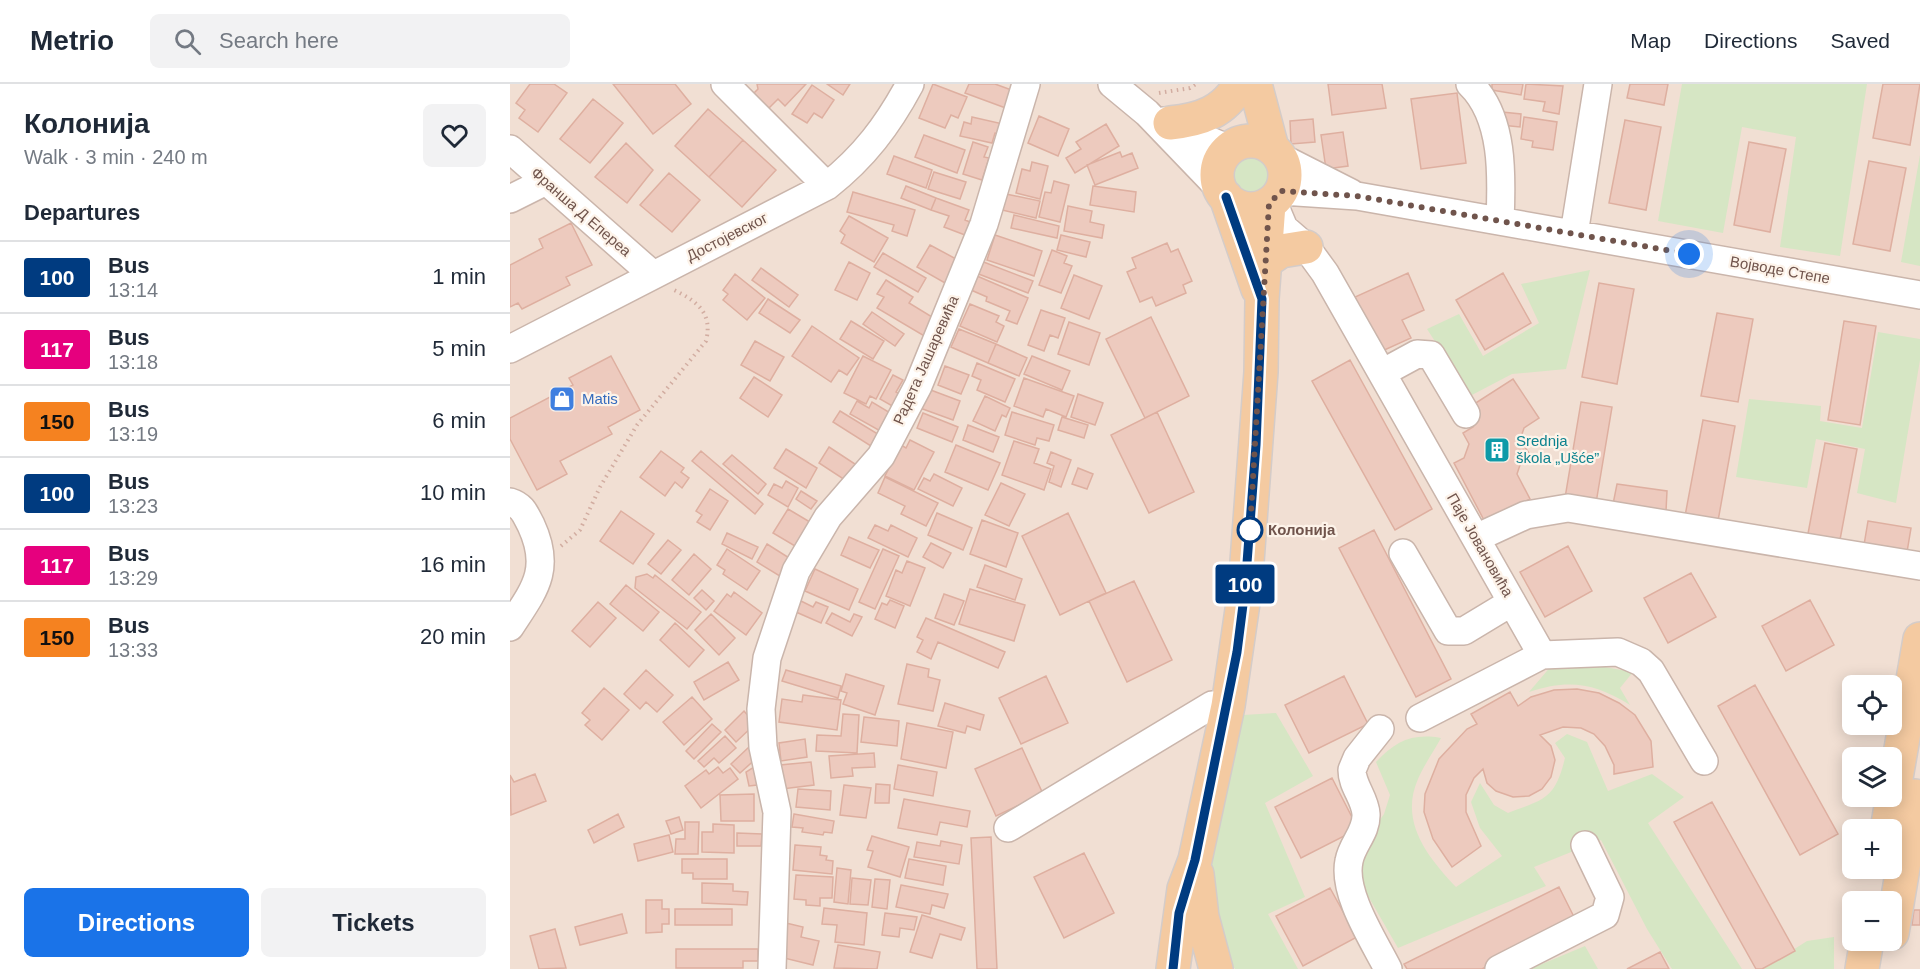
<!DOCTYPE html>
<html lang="en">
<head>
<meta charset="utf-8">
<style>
  :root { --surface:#fff; --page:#f2f2f3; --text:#1f2937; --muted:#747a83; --line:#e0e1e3; --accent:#1a73e8 }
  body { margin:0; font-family:Arial,sans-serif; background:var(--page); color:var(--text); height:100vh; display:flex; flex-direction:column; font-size:22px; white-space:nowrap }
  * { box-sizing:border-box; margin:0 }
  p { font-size:20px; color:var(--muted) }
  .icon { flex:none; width:33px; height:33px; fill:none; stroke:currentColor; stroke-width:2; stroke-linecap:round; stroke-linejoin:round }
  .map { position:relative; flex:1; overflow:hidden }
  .drawer { display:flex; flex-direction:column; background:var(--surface); width:510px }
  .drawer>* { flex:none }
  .badge { padding:0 12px; border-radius:4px; font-size:21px; line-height:39px }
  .buttons { position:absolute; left:1332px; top:591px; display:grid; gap:12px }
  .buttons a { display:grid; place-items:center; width:60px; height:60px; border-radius:9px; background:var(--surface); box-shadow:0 3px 15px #0003; font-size:30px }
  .you { position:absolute; width:30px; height:30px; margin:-15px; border:4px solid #fff; border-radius:50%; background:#1a73e8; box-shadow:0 0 0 9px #1a73e833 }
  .map>.badge { position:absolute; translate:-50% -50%; box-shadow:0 0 0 3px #fff }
  h2 { padding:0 24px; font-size:22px; line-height:54px }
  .round { display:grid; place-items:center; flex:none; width:63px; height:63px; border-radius:9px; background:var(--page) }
  .summary { display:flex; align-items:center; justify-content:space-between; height:102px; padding:0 24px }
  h1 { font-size:28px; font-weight:800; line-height:45px }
  .cta { display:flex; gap:12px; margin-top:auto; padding:12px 24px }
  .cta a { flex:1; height:69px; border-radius:9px; background:var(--accent); color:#fff; font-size:24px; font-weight:800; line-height:69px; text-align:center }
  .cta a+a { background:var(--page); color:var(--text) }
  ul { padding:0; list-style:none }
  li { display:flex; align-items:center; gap:18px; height:72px; padding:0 24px; border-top:2px solid var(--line) }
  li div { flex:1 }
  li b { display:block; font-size:22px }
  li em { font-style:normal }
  li .badge { min-width:66px; font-weight:700; text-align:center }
  header { display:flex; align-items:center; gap:36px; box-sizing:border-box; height:84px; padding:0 30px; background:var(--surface); border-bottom:2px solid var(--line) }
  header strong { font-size:28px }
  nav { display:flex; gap:33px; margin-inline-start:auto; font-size:21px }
  .search { width:420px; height:54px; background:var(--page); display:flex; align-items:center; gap:15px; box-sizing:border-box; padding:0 21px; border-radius:9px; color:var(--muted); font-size:22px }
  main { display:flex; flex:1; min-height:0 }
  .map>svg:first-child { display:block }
  .residential { fill:#f1dfd3; fill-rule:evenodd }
  .green { fill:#d6e6c4 }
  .building { fill:#edcabe; stroke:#deafa0; stroke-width:1.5 }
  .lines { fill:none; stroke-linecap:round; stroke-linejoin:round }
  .minor-casing { stroke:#cab5ab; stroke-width:30 }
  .major-casing { stroke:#d4ccc9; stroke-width:36 }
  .path { stroke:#d2ada1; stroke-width:4; stroke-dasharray:1.5 4.5; stroke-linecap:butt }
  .minor { stroke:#fff; stroke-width:27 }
  .major { stroke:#f4caa1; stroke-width:33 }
  .line-casing { stroke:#fff; stroke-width:14 }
  .line { stroke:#003b80; stroke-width:9 }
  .walk { stroke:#70544c; stroke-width:6; stroke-dasharray:0 10.8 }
  .stop-dot { fill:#fff; stroke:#003b80; stroke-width:3 }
  .labels { text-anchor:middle; stroke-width:4.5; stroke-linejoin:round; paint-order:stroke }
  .street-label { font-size:15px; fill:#70544c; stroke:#fdf3e9 }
  .shop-label { font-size:15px; fill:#366cbe; stroke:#fdf3e9; text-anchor:start }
  .culture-label { font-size:15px; fill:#0d838f; stroke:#fdf3e9; text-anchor:start }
  .stop-label { font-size:15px; font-weight:bold; fill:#70544c; stroke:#fdf3e9; text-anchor:start }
</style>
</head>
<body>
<header>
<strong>Metrio</strong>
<div class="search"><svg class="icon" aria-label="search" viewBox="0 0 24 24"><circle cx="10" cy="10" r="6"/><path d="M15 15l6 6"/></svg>Search here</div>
<nav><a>Map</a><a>Directions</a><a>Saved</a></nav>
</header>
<main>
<section class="drawer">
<div class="summary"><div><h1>Колонија</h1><p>Walk · 3 min · 240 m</p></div><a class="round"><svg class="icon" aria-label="heart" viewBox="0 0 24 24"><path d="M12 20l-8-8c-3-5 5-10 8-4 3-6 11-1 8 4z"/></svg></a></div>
<h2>Departures</h2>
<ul>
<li><span class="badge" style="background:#003b80;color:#fff">100</span><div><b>Bus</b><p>13:14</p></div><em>1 min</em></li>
<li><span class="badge" style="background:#e6007e;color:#fff">117</span><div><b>Bus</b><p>13:18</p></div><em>5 min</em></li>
<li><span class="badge" style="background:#f58220;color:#111">150</span><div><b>Bus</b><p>13:19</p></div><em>6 min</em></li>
<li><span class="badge" style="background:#003b80;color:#fff">100</span><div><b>Bus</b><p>13:23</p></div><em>10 min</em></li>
<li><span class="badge" style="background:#e6007e;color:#fff">117</span><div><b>Bus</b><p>13:29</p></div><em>16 min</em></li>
<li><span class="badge" style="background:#f58220;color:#111">150</span><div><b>Bus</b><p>13:33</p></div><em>20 min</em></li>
</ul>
<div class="cta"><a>Directions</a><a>Tickets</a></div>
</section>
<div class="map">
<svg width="1410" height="885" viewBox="0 0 1410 885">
  <rect width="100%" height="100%" fill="#faeee4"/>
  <path class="residential" d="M0 0H1410V885H0ZM1342 602H1382V640H1342ZM1342 674H1382V712H1342ZM1342 746H1382V784H1342ZM1342 818H1382V856H1342Z"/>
  <path class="green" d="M1172 0H1357L1330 172 1270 163 1286 53 1232 43 1213 149 1148 137Z
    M720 92a21 21 0 1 1 42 0a21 21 0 1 1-42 0Z
    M1410 71V182L1391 178Z
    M1080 186 1056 285 1002 290 960 312 917 245 949 230 973 272 1029 239 1011 200Z
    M1368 248 1410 255V276L1386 419 1347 409 1355 365 1306 355 1297 404 1226 393 1239 315 1311 322 1310 337 1352 344Z
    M1066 578 1123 588 1110 604 1120 621C1084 599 1059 595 1019 608L1042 581Z
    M766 629 803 692 755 719 795 813 758 830 788 885H725C713 867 700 840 698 817 694 768 721 682 733 631Z
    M1057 650 1077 658 1098 707 1142 690 1174 713 1138 739 1232 885H1162L1137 845 1091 756 1024 783 1036 802 888 864 850 798 853 760 874 730 880 711 866 678C886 657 902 649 931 654 924 667 914 681 908 695 889 738 918 773 946 803L992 772 970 744 961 718 970 699 984 721 998 729C1035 715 1045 715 1055 674L1045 659Z
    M1324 853V885H1253L1297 857Z
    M1075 862 1088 885H1020Z"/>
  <path class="building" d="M20 0H44L57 9 28 48 9 34 15 26 6 19Z
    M103 0H165L181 20 143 50Z
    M247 0H296L275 22 268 15 258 25 243 10 248 5Z
    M317 0H340L333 11Z
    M423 0 457 13 448 34 441 31 435 44 409 34Z
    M459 0H485L507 8 501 26 455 9Z
    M818 0H872L876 24 822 31Z
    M982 0H1013L1011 11 982 6Z
    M1016 0 1053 2 1049 30 1033 27 1035 18 1014 15Z
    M1120 0H1158L1154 21 1117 14Z
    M1373 0H1410L1400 61 1363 54Z
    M302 1 324 16 312 34 304 29 297 39 282 30Z
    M947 9 956 79 911 85 901 15Z
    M83 15 113 39 80 79 50 55Z
    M198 25 233 56 199 93 165 62Z
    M992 28 1011 30 1010 43 991 41Z
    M529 32 559 45 548 72 518 59Z
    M462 33 493 40 491 50 485 49 482 59 450 52 454 38 461 40Z
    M1014 33 1047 38 1043 66 1022 63 1023 57 1011 55Z
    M803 35 805 58 781 60 780 37Z
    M1115 36 1151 43 1136 126 1099 119Z
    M596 40 609 62 565 89 556 74 571 65 566 58Z
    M833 48 838 82 816 85 811 51Z
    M414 51 455 66 447 89 405 73Z
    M233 56 266 86 232 123 199 93Z
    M463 58 478 63 474 73 479 74 472 96 453 90Z
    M1239 58 1276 65 1260 148 1224 141Z
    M116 59 143 86 117 119 85 93Z
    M610 68 612 73 622 69 628 84 585 101 577 81Z
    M384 72 422 86 416 104 377 90Z
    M1359 77 1396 84 1380 167 1343 160Z
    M522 78 538 82 530 115 506 109 512 85 520 87Z
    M424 88 456 98 450 115 418 105Z
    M159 89 190 116 162 148 130 121Z
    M544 97 559 101 550 138 529 133 535 108 541 109Z
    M396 102 426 114 421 126 391 114Z
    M583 102 626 108 624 128 580 121Z
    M343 108 405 126 397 152 382 147 384 141 337 128Z
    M496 110 530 117 526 134 492 126Z
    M426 114 459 126 455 136 460 138 455 151 434 143 439 132 421 126Z
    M558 122 582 127 580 138 594 141 592 154 554 147Z
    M504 131 549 142 547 154 501 144Z
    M339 132 378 154 364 178 331 159 335 151 330 147Z
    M61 139 82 181 56 193 60 201 12 225 8 219 0 223V181L33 164 29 155Z
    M485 151 532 167 524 192 477 176Z
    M551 151 580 158 576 173 547 166Z
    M657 159 661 168 668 165 682 197 673 201 676 209 646 222 642 213 630 218 617 188 626 184 622 174Z
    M420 161 448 176 435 199 407 183Z
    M542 166 557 172 554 179 562 182 551 209 529 201Z
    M373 169 416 194 408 208 364 183Z
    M471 177 523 197 518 209 466 189Z
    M339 178 360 189 347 216 325 206Z
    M251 184 288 211 279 223 242 196Z
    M898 189 914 226 892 236 901 254 870 268 845 213Z
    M993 189 1021 239 975 266 946 216Z
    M225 190 255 214 237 236 213 216 218 210 213 206Z
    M564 191 592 202 579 235 551 224Z
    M467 192 518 214 507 240 496 236 500 227 476 217 477 213 461 206Z
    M376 196 403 213 399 219 427 236 416 253 367 224 374 213 367 210Z
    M1089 199 1124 205 1107 300 1072 293Z
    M258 215 290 236 280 249 249 229Z
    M460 220 489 232 486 238 494 242 487 258 450 242Z
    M531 226 555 234 548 254 540 251 534 267 518 261Z
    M362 228 394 250 385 262 353 240Z
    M1207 229 1243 235 1228 318 1191 312Z
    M641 233 679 312 635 334 596 255Z
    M341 237 374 257 363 275 330 255Z
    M1334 237 1366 242 1350 341 1318 336Z
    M559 238 590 249 579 281 548 270Z
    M302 242 349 274 337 291 329 286 321 298 282 272Z
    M449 245 486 260 478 279 441 263Z
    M245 257 274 273 260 297 231 281Z
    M486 260 517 274 509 292 478 279Z
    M101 272 130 326 98 343 102 350 50 377 57 390 27 406 0 355V334L63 301 59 294Z
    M353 272 381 286 366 315 360 312 356 320 334 309Z
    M522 272 560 287 552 306 514 290Z
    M840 276 922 425 885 446 802 297Z
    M467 279 505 295 495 318 467 306 471 296 462 292Z
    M435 282 459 291 451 310 428 301Z
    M383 291 393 296 386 308 391 311 384 323 370 315Z
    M244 293 272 311 258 333 230 314Z
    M514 294 564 312 556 333 536 325 533 333 504 322Z
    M1003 295 1029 334 1014 344 1010 356 1021 372 1011 378 1007 390 1020 415 975 438 944 379 954 374 959 360 953 349 963 343 968 332 961 322Z
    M418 305 450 317 443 336 410 324Z
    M568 310 593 319 585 341 561 333Z
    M475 312 500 324 496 333 492 331 485 347 463 337Z
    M347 317 359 324 362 318 382 330 372 348 340 330Z
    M1071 318 1102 323 1086 419 1055 414Z
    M330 327 371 352 364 364 323 338Z
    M502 328 544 341 539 357 527 354 525 361 495 351Z
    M647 328 684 408 639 429 601 351Z
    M413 329 448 343 442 358 407 344Z
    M552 333 578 341 574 354 548 346Z
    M1193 336 1225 342 1208 437 1175 432Z
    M458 341 489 353 483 368 453 356Z
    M400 356 424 368 404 406 375 392 391 361 396 364Z
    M504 357 529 365 524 379 541 385 534 406 492 391Z
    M1315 359 1347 365 1329 461 1297 455Z
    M446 361 490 379 478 406 435 388Z
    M319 363 348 382 338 398 309 379Z
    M276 365 307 384 296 404 264 384Z
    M151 367 174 384 171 388 179 394 172 404 165 398 155 412 130 393Z
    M191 367 253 420 245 430 182 377Z
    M541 368 561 376 551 403 539 398 544 382 537 379Z
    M222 371 256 400 248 410 213 380Z
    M568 384 583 390 577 405 562 400Z
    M424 390 452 404 443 422 408 405 414 394 420 397Z
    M375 393 428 419 416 442 391 430 395 422 368 409Z
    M276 397 288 404 278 423 258 411 264 400 272 404Z
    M491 399 515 410 499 442 475 431Z
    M1107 400 1157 407 1156 427 1103 420Z
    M200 405 218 417 200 446 187 438 192 431 186 427Z
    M291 407 307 417 301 425 286 415Z
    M278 425 305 441 290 465 263 449Z
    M111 427 144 450 123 480 90 457Z
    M427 429 462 444 453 466 418 451Z
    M558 429 596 509 550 531 512 452Z
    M472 436 508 449 496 483 460 470Z
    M1358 437 1401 444 1397 468 1354 461Z
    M365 441 378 447 381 441 407 454 398 473 358 454Z
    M864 446 941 595 906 613 829 464Z
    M217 449 248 463 242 475 212 460Z
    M339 453 369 466 360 484 331 471Z
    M158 456 171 466 151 490 138 480Z
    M421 459 441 469 433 484 413 473Z
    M257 460 284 477 273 494 247 478Z
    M1058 462 1082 507 1035 533 1010 488Z
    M217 465 250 487 237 506 213 490 215 486 207 481Z
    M373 465 389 472 365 525 349 518Z
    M184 470 201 485 179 511 162 496Z
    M397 477 415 484 400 522 376 512 386 486 392 489Z
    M475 481 512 495 505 516 467 503Z
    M305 485 348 505 339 526 295 507Z
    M1181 489 1206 533 1158 559 1134 514Z
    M137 490 143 494 145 491 191 528 177 545 125 504 126 493Z
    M624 497 662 576 617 598 579 517Z
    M116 501 149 528 133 547 100 520Z
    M460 505 515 521 504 557 449 540Z
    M192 506 204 517 196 526 184 514Z
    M224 508 252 529 236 551 204 527 217 510 221 513Z
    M434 510 454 517 444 541 425 534Z
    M380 516 394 522 385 544 365 535 372 519 377 521Z
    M1300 516 1324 561 1276 587 1252 542Z
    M291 517 303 523 306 518 318 523 311 539 286 528Z
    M88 518 106 534 80 563 62 547Z
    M322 529 340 538 344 530 352 533 342 552 316 539Z
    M201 530 225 554 209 571 185 546Z
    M416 534 495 568 488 584 428 558 421 575 407 568 413 556 407 553Z
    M165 539 194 566 179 583 150 556Z
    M218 578 229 596 194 616 184 598Z
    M397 580 419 585 418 593 430 596 423 627 388 620Z
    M136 586 163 611 147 628 136 618 130 625 114 610Z
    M276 586 331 602 328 614 272 597Z
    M336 590 374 602 365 631 333 620 337 609 331 607Z
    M536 592 558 639 511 660 489 614Z
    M834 592 858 640 799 669 775 621Z
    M1245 601 1328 750 1290 771 1208 622Z
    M94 604 119 626 92 656 75 641 80 636 72 629Z
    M1067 605 1089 609 1109 619 1125 631 1141 657 1143 683 1104 690V681L1095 662 1084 650 1071 644 1053 643 1030 651 1041 662 1045 676 1041 693 1032 705 1019 712 1003 713 986 707 977 699 973 685 964 694 956 711V728L971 762 942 783 923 755 914 728 915 710 929 675 957 645 967 640 961 630 1000 608 1008 622 1021 613 1044 606Z
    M293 611 331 616 327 646 269 638 272 615 292 618Z
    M182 613 202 635 174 661 153 638Z
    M435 619 474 631 470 646 457 642 455 649 428 642Z
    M234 627 245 640 226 658 215 646Z
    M333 630 349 631 347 669 306 667 307 651 331 652Z
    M354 633 389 637 387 662 351 658Z
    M397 639 443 648 436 684 391 675Z
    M202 640 211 648 184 675 176 667Z
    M215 652 226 664 209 679 204 674 194 683 188 677Z
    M295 655 297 673 271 677 269 659Z
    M240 662 249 672 230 689 221 680Z
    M512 664 533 710 486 732 465 685Z
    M364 669 365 683 342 684 343 692 321 694 319 672Z
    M301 678 304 701 272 705 270 681Z
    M388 681 427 688 423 712 384 705Z
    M208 683 213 689 220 684 228 695 191 724 175 702 196 686 199 690Z
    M244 683 247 701 239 702 236 688Z
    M25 690 36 717 1 731 0 691 4 698Z
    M822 694 848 745 791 774 765 723Z
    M366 700 380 701 379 719H365Z
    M334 701 361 704 356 734 330 731Z
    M288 705 321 707 320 726 286 723Z
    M244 710V737H211L210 711Z
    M394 715 460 727 457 743 430 738 427 751 388 744Z
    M1202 718 1285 867 1252 885H1246L1164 738Z
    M108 730 114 743 84 759 78 746Z
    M284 730 324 737 322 749 314 748 313 751 292 748 293 744 282 743Z
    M169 733 173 746 161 750 156 737Z
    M175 738H189L188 770H165L166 755H175Z
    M203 740 224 741V769L192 768V748H203Z
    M227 749 252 750 251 762H227Z
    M159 751 163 768 128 777 124 760Z
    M362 752 399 763 390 793 358 783 363 767 357 766Z
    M481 753 487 885H467L461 754Z
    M431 757 452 761 449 780 404 773 407 758 430 762Z
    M285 761 311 763 310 771 317 772 316 776 323 777 322 790 283 786Z
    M574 769 604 829 554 854 524 793Z
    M172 775H217V795H183V789H172Z
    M399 775 436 782 433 801 395 794Z
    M327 784 341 786 338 820 324 818Z
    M286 791 323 793 322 814H310V822L296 821V816L284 815Z
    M342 794 361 796 358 821 340 820Z
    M365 795 380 796 377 825 362 823Z
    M192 799 223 800V807L238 808 237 821 192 819Z
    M391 801 438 810 434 824 422 821 420 830 386 823Z
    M1049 803 1066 837 972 885H897L894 880Z
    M820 804 847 853 793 882 766 832Z
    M136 816H152V825H159V840H152V848L136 849Z
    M314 824 357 829 354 861 325 858 327 841 312 840Z
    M165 825H222V841H165Z
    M1404 826H1410V841H1402Z
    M375 829 407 833 404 846 390 844 389 853 372 851Z
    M112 830 117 849 70 861 65 843Z
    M412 831 455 844 451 856 430 850 422 874 400 868Z
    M276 839 293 843 291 853 309 857 303 881 274 874Z
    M45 845 56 884 29 885 20 852Z
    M328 861 370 868 367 885 324 884Z
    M166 865H248V877H233V884H166Z
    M1150 868 1159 885H1117Z"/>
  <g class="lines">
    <g class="minor-casing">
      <path id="minor" d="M215 0 317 102
        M602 0 637 29 710 105
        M960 0C994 33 992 92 990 137
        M654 37 719 65
        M0 65 142 190
        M770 73 841 109
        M772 107 847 112 1410 211
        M0 115 36 97
        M763 118 774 144 796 163 815 189 1032 571
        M1064 150 1088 0
        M0 265 317 102C354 73 378 41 400 0
        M872 289 907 270 921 271 956 330
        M0 418C13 422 15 430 21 441 42 486 24 506 0 543
        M966 454 1016 431 1058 424 1410 482
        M893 469 938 547H954L1002 518
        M910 634 1032 571 1108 568 1131 578 1141 587 1194 677
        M870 645 847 674 842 686C842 702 855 714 856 730 857 748 842 760 839 777 832 809 864 857 878 885
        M498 744 702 621 718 622
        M262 885 267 728 253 663 251 625 257 574 286 487 318 433 371 372 408 302 474 140 516 0
        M989 885 1095 831 1100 813 1075 761"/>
    </g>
    <g class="major-casing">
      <path id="major" d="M745 0 762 64
        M660 39C691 36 714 28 730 0
        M707 91a34 34 0 1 1 68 0a34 34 0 1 1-68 0Z
        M716 113 748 205
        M756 177 771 167 796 163
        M1377 746 1410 555
        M687 790 692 833 706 885
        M1382 849 1405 712
        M663 885 674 805 685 776 718 622 735 505 751 288 752 215 759 120
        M1352 885 1357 856"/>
    </g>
    <path class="path" d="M649 9 680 4 686 0
      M51 462 70 446 90 403 127 341 196 257C203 229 187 217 164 206"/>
    <use href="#minor" class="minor"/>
    <use href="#major" class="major"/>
  </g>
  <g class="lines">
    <g class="line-casing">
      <path id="line" d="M663 885 669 829 685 776 727 568 735 505 746 361 752 215 716 113"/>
    </g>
    <use href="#line" class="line"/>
    <path class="walk" d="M740 446 759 120 771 107 847 112 1179 170"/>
  </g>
  <defs>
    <g id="shop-square" transform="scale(1.35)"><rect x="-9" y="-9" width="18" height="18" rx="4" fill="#3f7fe0" stroke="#fdf3e9"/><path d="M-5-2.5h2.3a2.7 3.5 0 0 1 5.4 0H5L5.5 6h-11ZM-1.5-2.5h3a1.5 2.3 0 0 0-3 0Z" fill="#fff"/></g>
    <g id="building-square" transform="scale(1.35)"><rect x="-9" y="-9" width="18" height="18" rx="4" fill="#0f9aa8" stroke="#fdf3e9"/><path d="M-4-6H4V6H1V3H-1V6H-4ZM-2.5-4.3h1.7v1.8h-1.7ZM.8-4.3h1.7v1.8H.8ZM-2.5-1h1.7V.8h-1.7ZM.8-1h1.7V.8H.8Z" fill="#fff"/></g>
  </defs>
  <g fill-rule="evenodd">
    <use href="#shop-square" x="52" y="315"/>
    <use href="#building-square" x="987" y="366"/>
  </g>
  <circle class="stop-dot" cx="740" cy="446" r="12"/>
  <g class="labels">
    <g class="street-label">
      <text transform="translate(71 128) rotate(41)" y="5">Франша Д Епереа</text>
      <text transform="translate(217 153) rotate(-27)" y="5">Достојевског</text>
      <text transform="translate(1270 186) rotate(10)" y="5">Војводе Степе</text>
      <text transform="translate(416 276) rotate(-66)" y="5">Радета Јашаревића</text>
      <text transform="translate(970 461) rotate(60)" y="5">Паје Јовановића</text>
    </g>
    <g class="shop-label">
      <text x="72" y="320">Matis</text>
    </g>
    <g class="culture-label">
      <text x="1006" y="362">Srednja<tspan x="1006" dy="17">škola „Ušće”</tspan></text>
    </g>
    <g class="stop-label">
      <text x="758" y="451">Колонија</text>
    </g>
  </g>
</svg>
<div class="buttons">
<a><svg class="icon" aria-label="locate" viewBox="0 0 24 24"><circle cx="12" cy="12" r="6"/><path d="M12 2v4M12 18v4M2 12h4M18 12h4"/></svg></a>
<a><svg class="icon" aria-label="layers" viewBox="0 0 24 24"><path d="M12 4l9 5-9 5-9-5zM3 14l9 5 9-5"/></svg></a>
<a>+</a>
<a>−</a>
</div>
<div class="you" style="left:1179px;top:170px"></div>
<b class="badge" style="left:735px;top:500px;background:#003b80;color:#fff">100</b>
</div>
</main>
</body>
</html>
